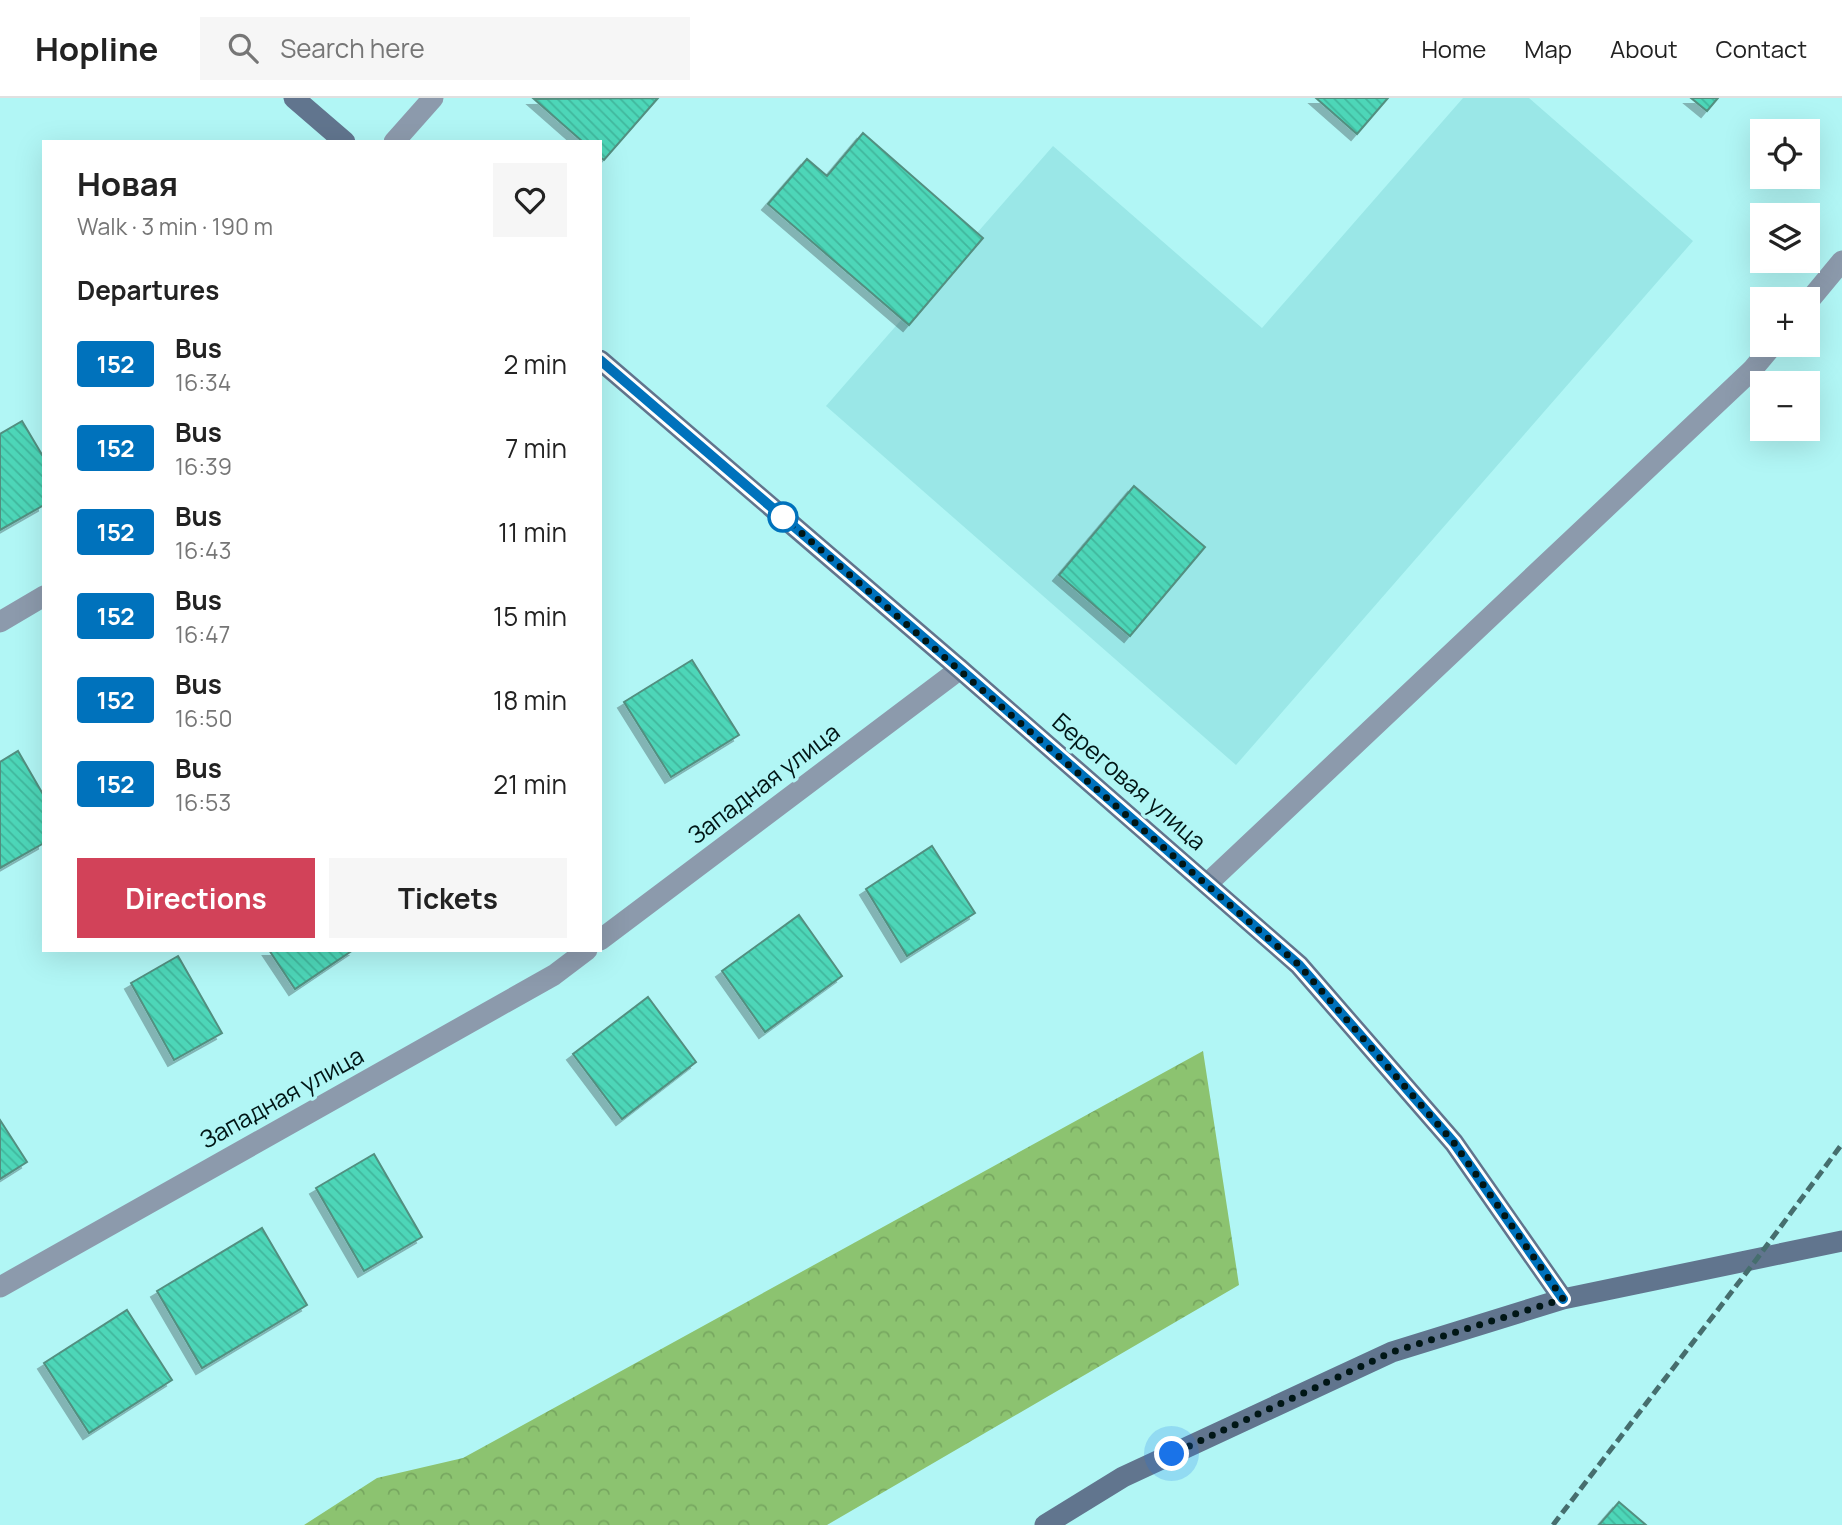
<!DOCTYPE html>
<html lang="en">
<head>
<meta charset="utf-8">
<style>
  :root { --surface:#fff; --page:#f6f6f6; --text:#222; --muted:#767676; --line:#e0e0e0; --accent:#d24259 }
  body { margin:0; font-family:Manrope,sans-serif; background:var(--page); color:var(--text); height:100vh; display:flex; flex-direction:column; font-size:26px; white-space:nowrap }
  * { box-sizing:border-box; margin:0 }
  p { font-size:23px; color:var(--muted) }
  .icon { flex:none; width:38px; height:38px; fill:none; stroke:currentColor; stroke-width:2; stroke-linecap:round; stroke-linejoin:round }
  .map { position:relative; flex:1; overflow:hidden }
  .panel { position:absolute; left:42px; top:42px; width:560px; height:812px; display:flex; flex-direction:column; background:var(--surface); border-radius:0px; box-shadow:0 7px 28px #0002 }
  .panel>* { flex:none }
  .badge { padding:0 14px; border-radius:5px; font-size:24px; line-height:46px }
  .fabs { position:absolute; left:1750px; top:21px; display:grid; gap:14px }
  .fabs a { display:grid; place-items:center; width:70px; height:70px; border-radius:0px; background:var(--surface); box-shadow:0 7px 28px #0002; font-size:35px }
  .you { position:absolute; width:35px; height:35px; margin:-18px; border:5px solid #fff; border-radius:50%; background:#1a73e8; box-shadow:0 0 0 10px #1a73e833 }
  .map>.badge { position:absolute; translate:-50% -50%; box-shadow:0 0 0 4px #fff }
  h2 { padding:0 35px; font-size:26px; line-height:63px }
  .round { display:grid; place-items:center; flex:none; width:74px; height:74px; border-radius:0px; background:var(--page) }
  .head { display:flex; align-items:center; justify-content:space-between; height:119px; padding:0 35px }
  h1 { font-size:33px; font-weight:700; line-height:52px }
  .action { display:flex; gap:14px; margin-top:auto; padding:14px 35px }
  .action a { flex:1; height:80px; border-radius:0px; background:var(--accent); color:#fff; font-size:28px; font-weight:700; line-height:80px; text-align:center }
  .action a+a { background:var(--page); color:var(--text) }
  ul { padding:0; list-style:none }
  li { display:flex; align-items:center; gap:21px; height:84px; padding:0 35px }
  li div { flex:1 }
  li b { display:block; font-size:26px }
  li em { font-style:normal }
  li .badge { min-width:77px; font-weight:700; text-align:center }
  header { display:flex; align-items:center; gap:42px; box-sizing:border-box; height:98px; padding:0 35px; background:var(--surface); border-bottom:2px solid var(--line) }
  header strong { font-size:33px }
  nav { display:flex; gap:38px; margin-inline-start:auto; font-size:24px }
  .search { width:490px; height:63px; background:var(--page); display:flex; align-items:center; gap:18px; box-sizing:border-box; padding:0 24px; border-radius:0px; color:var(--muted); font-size:26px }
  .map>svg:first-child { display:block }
  .built { fill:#9ae7e7 }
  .forest { fill:url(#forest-crowns) }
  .building { fill:url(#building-back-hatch); stroke:#528f80; stroke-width:2; filter:url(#shadow) }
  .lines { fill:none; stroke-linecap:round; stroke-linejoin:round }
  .lane { stroke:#8c9aac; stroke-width:21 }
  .street { stroke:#8c9aac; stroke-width:21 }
  .secondary { stroke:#61758e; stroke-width:21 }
  .rail { stroke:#466e6e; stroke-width:5; stroke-dasharray:10 5; stroke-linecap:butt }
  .line-casing { stroke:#fff; stroke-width:16 }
  .line { stroke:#0072bc; stroke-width:10 }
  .walk { stroke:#001616; stroke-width:7; stroke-dasharray:0 12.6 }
  .stop-dot { fill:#fff; stroke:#0072bc; stroke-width:3.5 }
  .labels { text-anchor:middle; stroke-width:7; stroke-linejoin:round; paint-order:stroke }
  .street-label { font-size:24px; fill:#001616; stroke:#b1f6f5 }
</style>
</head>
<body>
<header>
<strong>Hopline</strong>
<div class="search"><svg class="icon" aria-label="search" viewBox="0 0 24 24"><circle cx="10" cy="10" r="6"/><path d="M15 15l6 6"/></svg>Search here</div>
<nav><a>Home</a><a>Map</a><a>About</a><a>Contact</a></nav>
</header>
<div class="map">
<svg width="1842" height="1427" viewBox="0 0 1842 1427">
  <defs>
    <pattern id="forest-crowns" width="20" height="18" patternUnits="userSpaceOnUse" patternTransform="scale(1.75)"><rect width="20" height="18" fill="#8cc370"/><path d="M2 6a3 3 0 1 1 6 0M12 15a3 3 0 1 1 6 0" fill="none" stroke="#77a760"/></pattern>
    <pattern id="building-back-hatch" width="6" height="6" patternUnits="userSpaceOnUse" patternTransform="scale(1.75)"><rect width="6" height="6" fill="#4dd6b8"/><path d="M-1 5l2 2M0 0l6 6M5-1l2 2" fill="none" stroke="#41b79d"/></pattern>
    <filter id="shadow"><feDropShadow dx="-6" dy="6" stdDeviation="0" flood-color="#0004"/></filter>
  </defs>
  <rect width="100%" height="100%" fill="#b1f6f5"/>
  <path class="built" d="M1463 0H1529L1693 143 1236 667 826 308 1053 48 1262 230Z"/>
  <path class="forest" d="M1203 953 1239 1187 827 1427H304L377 1380 463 1360Z"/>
  <path class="building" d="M658 0 604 62 600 59V44H583L534 1Z
    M1316 0H1388L1357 36Z
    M1691 0H1718L1707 13Z
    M863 35 983 140 909 227 768 106 807 61 827 78Z
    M22 323 44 360V407L0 432V336Z
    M1134 388 1205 449 1130 538 1059 477Z
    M692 562 739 637 671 679 624 604Z
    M18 653 44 698V745L0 770V664Z
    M932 748 975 815 907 858 866 791Z
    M799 817 842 878 765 934 722 873Z
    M269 852H353L295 891Z
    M178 858 222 935 174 962 131 885Z
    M648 899 696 964 622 1021 573 956Z
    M0 1022 27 1064 0 1081Z
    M374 1056 422 1139 364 1173 316 1090Z
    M262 1130 307 1207 202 1270 157 1193Z
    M127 1212 172 1282 89 1335 44 1265Z
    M1619 1404 1646 1427H1599Z"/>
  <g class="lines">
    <path class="lane" d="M1808 204 1842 163
      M1207 786 1752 272 1773 247"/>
    <path class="street" d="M394 44 433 0
      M0 524 44 498
      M600 842 960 571
      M0 1189 554 877 587 852"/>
    <path class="secondary" d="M294 0 345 44
      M600 262 960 571 1299 867 1454 1045 1563 1201
      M1045 1427 1123 1379 1392 1254 1563 1201 1842 1143"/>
    <path class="rail" d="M1553 1427 1756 1162 1842 1046"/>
  </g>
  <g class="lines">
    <g class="line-casing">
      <path id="line" d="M600 262 960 571 1299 867 1454 1045 1563 1201"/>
    </g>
    <use href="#line" class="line"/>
    <path class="walk" d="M783 419 1299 867 1454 1045 1563 1201 1392 1254 1172 1356"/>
  </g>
  <circle class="stop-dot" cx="783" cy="419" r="14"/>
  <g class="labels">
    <g class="street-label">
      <text transform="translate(1129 684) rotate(41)" y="8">Береговая улица</text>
      <text transform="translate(764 686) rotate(-37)" y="8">Западная улица</text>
      <text transform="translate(282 1000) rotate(-29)" y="8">Западная улица</text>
    </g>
  </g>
</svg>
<div class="fabs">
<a><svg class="icon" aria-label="locate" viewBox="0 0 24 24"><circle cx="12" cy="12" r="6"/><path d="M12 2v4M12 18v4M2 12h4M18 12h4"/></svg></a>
<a><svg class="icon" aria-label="layers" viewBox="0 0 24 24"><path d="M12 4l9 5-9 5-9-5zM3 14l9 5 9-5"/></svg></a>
<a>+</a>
<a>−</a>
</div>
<div class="you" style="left:1172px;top:1356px"></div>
<section class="panel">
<div class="head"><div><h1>Новая</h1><p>Walk · 3 min · 190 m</p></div><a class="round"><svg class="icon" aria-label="heart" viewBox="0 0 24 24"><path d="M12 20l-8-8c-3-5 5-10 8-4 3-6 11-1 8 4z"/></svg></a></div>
<h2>Departures</h2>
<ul>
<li><span class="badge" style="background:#0072bc;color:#fff">152</span><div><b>Bus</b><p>16:34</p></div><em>2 min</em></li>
<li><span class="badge" style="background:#0072bc;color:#fff">152</span><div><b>Bus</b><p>16:39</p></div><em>7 min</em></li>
<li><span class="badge" style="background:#0072bc;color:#fff">152</span><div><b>Bus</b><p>16:43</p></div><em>11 min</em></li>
<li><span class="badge" style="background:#0072bc;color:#fff">152</span><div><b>Bus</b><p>16:47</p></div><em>15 min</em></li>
<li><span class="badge" style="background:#0072bc;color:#fff">152</span><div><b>Bus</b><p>16:50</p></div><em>18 min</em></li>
<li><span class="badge" style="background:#0072bc;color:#fff">152</span><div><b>Bus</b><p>16:53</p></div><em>21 min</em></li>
</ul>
<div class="action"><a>Directions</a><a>Tickets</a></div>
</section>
</div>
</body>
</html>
